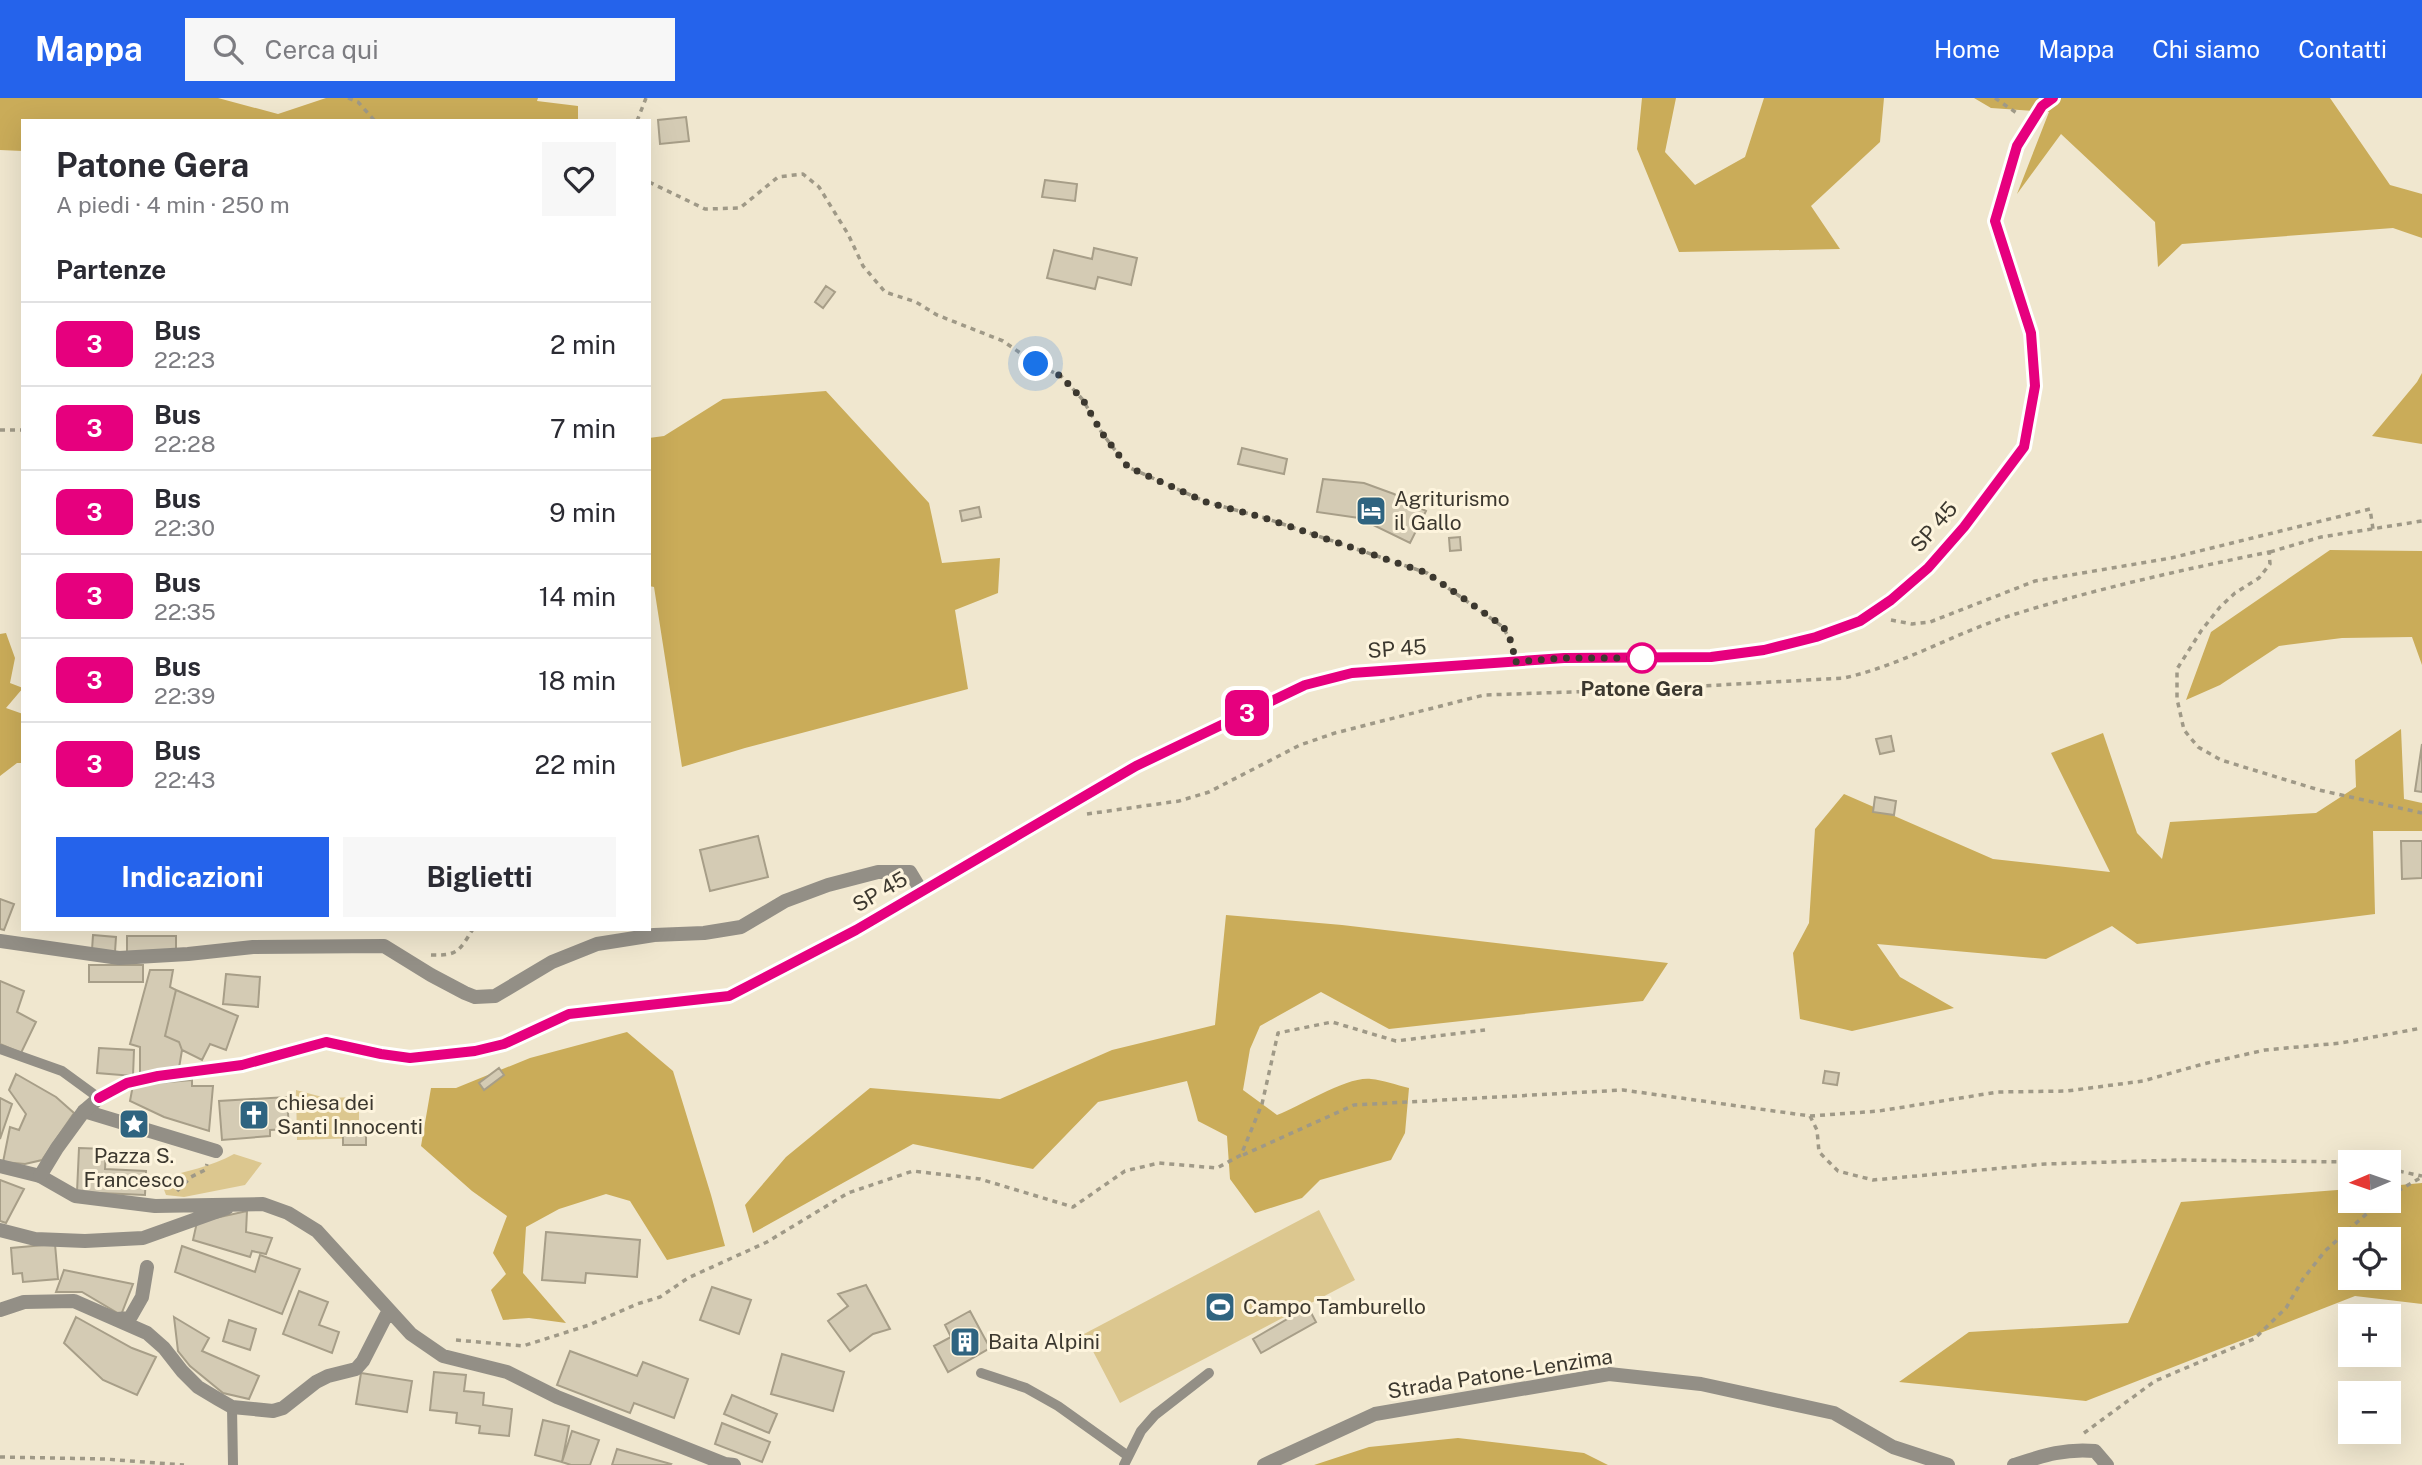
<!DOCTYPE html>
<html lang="it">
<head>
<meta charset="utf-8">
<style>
  :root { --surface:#fff; --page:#f7f7f7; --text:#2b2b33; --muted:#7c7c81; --line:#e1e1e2; --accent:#2563eb }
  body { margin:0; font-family:"Public Sans",sans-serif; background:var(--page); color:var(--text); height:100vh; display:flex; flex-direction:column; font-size:26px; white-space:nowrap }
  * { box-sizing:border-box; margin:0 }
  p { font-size:23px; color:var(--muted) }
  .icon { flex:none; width:38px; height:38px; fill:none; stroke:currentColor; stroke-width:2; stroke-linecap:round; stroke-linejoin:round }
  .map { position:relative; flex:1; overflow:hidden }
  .panel { position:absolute; left:21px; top:21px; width:630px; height:812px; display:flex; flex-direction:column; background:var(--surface); border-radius:0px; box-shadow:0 7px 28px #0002 }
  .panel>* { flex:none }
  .badge { padding:0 14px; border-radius:10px; font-size:24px; line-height:46px }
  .needle { width:46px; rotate:268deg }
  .controls { position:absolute; left:2338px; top:1052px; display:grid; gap:14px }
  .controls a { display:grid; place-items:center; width:63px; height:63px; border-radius:0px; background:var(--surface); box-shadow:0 7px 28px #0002; font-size:35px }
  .you { position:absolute; width:35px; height:35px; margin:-18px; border:5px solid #fff; border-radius:50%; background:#1a73e8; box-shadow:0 0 0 10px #1a73e833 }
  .map>.badge { position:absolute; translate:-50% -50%; box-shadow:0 0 0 4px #fff }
  h2 { padding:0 35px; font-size:26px; line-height:63px }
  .round { display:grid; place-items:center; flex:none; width:74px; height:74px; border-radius:0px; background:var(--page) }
  .head { display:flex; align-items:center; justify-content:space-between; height:119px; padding:0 35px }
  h1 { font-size:33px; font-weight:700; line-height:52px }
  .button { display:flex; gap:14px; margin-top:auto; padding:14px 35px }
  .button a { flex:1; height:80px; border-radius:0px; background:var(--accent); color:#fff; font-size:28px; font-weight:700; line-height:80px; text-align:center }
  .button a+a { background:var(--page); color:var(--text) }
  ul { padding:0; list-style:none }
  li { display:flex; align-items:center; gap:21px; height:84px; padding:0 35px; border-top:2px solid var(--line) }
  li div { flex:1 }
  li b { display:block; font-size:26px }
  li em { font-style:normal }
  li .badge { min-width:77px; font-weight:700; text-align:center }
  header { display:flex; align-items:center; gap:42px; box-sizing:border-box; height:98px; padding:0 35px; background:var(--accent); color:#fff }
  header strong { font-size:33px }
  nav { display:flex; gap:38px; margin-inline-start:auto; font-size:24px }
  .search { width:490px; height:63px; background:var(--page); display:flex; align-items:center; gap:18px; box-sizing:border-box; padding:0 24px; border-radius:0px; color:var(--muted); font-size:26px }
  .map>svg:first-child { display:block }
  .green { fill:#dcc78f }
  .forest { fill:#caac59; fill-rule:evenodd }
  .building { fill:#d4cbb4; stroke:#a79e88; stroke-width:2 }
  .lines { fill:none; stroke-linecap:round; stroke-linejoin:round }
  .path { stroke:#9f9987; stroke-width:3.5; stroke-dasharray:5 5; stroke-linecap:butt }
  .service { stroke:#938f86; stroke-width:10 }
  .minor { stroke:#938f86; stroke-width:14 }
  .tertiary { stroke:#938f86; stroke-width:14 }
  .line-casing { stroke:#fff; stroke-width:16 }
  .line { stroke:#e6007e; stroke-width:10 }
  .walk { stroke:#3c382f; stroke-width:7; stroke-dasharray:0 12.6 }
  .stop-dot { fill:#fff; stroke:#e6007e; stroke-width:3.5 }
  .labels { text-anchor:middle; stroke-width:6; stroke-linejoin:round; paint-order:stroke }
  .poi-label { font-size:21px; fill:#3c382f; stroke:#fdf4dd; text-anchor:start }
  .street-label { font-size:21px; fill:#3c382f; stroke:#fdf4dd }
  .stop-label { font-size:21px; font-weight:bold; fill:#3c382f; stroke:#fdf4dd }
</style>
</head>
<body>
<header>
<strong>Mappa</strong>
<div class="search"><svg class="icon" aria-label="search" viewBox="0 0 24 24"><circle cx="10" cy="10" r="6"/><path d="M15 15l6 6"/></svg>Cerca qui</div>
<nav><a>Home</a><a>Mappa</a><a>Chi siamo</a><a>Contatti</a></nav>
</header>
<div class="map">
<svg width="2422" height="1367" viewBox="0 0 2422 1367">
  <rect width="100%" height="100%" fill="#f0e7cf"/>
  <path class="green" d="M296 992 326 1000 359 999V1040L297 1042Z
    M234 1056 262 1065 245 1087 184 1099 166 1097 160 1081C185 1073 211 1069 234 1056Z
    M1319 1112 1355 1182 1120 1305 1084 1236Z"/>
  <path class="forest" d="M0 0H218L278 16 326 0H538L537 3 578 8V23H23V53L0 52Z
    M1642 0H1676L1665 54 1695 87 1745 59 1764 0H1884L1880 44 1811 108 1840 151 1679 154 1637 51Z
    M1974 0H2330L2390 87 2422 96V140L2393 130 2182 146 2158 169 2155 124 2061 36 2017 96 2049 14 1991 10Z
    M2422 275V346L2372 338 2417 284Z
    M826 293 929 405 942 465 1000 460 998 495 955 512 968 591 745 650 682 669 654 489 649 488V340L664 338 723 301Z
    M2330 452 2422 453V567L2412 539 2342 540 2279 548 2220 587 2186 602 2211 534Z
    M6 535 15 560 10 585 23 590 6 610 23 616V665H17L0 678V536Z
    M2401 631 2404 701 2422 705V733H2373L2375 816 2137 846 2112 828 2046 861 1877 846 1900 879 1954 910 1852 933 1800 921 1793 855 1809 825 1815 731 1844 696 1993 761 2110 774 2051 655 2103 635 2137 735 2162 761 2170 724 2316 715 2356 689 2355 662Z
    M1226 817 1342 827 1668 865 1643 903 1389 931 1321 894 1260 928 1250 951 1243 992 1277 1017C1301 1008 1347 978 1371 981 1383 982 1396 987 1409 990L1405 1035 1391 1062 1320 1082 1302 1100 1255 1115 1230 1081 1227 1038 1198 1023 1187 983 1098 1004 1033 1071 913 1046 753 1135 745 1107 786 1059 870 990 1000 1001 1112 952 1215 927Z
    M627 934 673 973 711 1097 725 1148 667 1162 630 1103 606 1096 559 1111 526 1129 523 1175 566 1225 529 1220 503 1222 491 1192 506 1176 493 1155 507 1118 472 1093 421 1048 431 990H456L530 960Z
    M2422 1085V1206L2355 1198 2086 1303 1899 1284 1969 1234 2128 1225 2181 1104 2350 1091V1102H2389V1088ZM2350 1141H2389V1180H2350Z
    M1458 1340 1584 1355 1608 1367H1314L1369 1349Z"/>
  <path class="building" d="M686 19 689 43 660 46 658 22Z
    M1045 82 1077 86 1075 103 1042 99Z
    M1094 150 1137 160 1131 187 1098 179 1095 191 1047 180 1054 152 1092 161Z
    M826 188 835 194 823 210 815 204Z
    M1242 350 1287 361 1284 376 1238 366Z
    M1323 381 1364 385 1394 396 1426 413 1410 445 1359 420 1317 414Z
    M979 409 981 419 962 423 960 413Z
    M1460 439 1461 452 1450 453 1449 440Z
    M1891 638 1894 653 1880 656 1876 641Z
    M2422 646V694L2415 693Z
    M1875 699 1896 703 1894 717 1873 714Z
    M758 738 768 779 710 793 700 752Z
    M2401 743H2422V780L2402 781Z
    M0 801 14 806 4 832 0 831Z
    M93 837 116 839 115 854 92 852Z
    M127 838H176V854H127Z
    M89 867H143V884H89Z
    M150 872H173L170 889 176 892 165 938 179 944 182 952 179 970 140 975V949L130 946Z
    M226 876 260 879 258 909 223 906Z
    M0 883 24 893 17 914 36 924 21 955 0 946Z
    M176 892 238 918 226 952 210 946 202 962 182 952 179 944 165 938Z
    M99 950 134 952 133 978 97 975Z
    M499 970 504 977 484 992 479 985Z
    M1825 973 1839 975 1837 987 1823 985Z
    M16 976 56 999 74 1015 42 1062 25 1066 3 1064 10 1029 19 1032 26 1016 9 992Z
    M192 982V988H213L209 1033 164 1019 130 1003 133 987Z
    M287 999 289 1031 270 1032V1038L222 1042 219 1003Z
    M0 1000 12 1006 0 1041Z
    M366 1029V1047H343V1030Z
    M79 1050 106 1051 105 1071 146 1073 145 1097 77 1094Z
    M0 1082 24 1091 6 1125 0 1123Z
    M247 1113 246 1134 272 1140 266 1156 252 1153 250 1159 193 1142 197 1124Z
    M546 1134 640 1142 637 1179 586 1175 585 1185 542 1182Z
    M55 1146 58 1181 23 1184 22 1175 13 1176 11 1150Z
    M182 1148 255 1174 260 1157 300 1171 282 1216 175 1174Z
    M64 1172 133 1186 121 1217 82 1194H56Z
    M866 1187 890 1231 873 1236 850 1253 828 1223 848 1208 838 1196Z
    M712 1189 751 1202 739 1236 700 1222Z
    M299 1193 328 1204 319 1227 339 1234 332 1255 283 1236Z
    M1308 1209 1316 1224 1261 1255 1253 1241Z
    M970 1213 990 1250 948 1274 934 1248 951 1239 945 1227Z
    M76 1219 132 1250 156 1259 137 1297 103 1282 64 1245Z
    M174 1219 209 1240 202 1253 259 1278 249 1301 223 1295 190 1268 178 1253Z
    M229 1222 256 1231 250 1252 223 1243Z
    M570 1253 637 1278 643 1264 688 1281 674 1320 634 1305 630 1315 557 1287Z
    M782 1256 844 1274 833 1313 771 1296Z
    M434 1274 466 1277 464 1293 484 1295 483 1307 512 1311 509 1338 479 1335 480 1328 456 1325 457 1315 430 1312Z
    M361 1275 412 1283 407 1314 356 1306Z
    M732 1297 777 1316 769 1335 724 1316Z
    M543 1322 569 1328 562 1364 535 1357Z
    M722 1325 770 1344 762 1364 715 1346Z
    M572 1333 599 1342 590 1367H571L562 1364Z
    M617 1351 671 1366 670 1367H612Z"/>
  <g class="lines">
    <path class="path" d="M348 0 358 4 375 23
      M1995 0 2018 16
      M637 23 646 0
      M649 84 705 111 740 110 778 79 803 76 819 89 848 136 863 168 885 194 916 204 937 217 1003 243 1036 266 1061 278 1083 302 1102 335 1128 369 1206 404 1265 420 1427 475 1503 529 1513 548
      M0 332H23
      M2270 454 2321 439 2422 423
      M1891 522 1912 526 1930 524 2035 483 2171 460 2370 411 2373 431
      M1087 716 1179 703 1209 694 1300 647 1335 635 1484 597 1630 592 1844 580C1902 567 1953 536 2009 518 2094 491 2182 472 2269 454L2270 466 2259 480 2235 495 2220 509 2201 533 2177 571V601L2184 632 2198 649 2221 662 2319 692 2422 715
      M431 857C458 858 459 853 473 831
      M1810 1018 1817 1032 1819 1054 1838 1073 1873 1082 2045 1066 2179 1062 2350 1064
      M1243 1057 1354 1007 1623 992 1810 1018 1879 1013 1998 994 2067 993 2143 983 2203 966 2265 952 2341 945 2422 930
      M2389 1071 2422 1078
      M177 1093 191 1079 205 1072 207 1066
      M2389 1098 2422 1079
      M456 1242 523 1248 589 1227 637 1206 660 1199 688 1180 767 1144 848 1095 913 1073 980 1081 1073 1109 1125 1073 1159 1065 1217 1070 1241 1057 1262 1006 1278 935 1332 924 1396 943 1485 932
      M2084 1335 2155 1283 2254 1241 2286 1210 2303 1181 2325 1153 2382 1102
      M0 1359 105 1361 184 1367"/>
    <path class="service" d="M0 951 62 973 99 1000
      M981 1275 1026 1290 1058 1308 1128 1358
      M232 1309 233 1367
      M1124 1367 1141 1333 1155 1317 1209 1275"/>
    <path class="minor" d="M0 843 119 860 188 856 253 849 384 848 431 877 465 895 475 899 495 898 552 864 597 846 654 837 704 835 741 829 785 803 828 787 878 774H910L922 794
      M84 1013 216 1053
      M0 1068 40 1078 75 1098 155 1108 263 1106 288 1115 317 1133 411 1236 443 1258 507 1274 557 1299 725 1366 734 1367
      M0 1132 35 1141 85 1143 143 1140 227 1110
      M0 1212 24 1204 74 1203 147 1235 164 1250 182 1273 198 1289 218 1301 232 1309 273 1313 283 1310 316 1284 328 1278 356 1271 363 1263 389 1212
      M117 1221 130 1220 142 1199 147 1169
      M1264 1367 1375 1316 1609 1276 1701 1286 1834 1315 1893 1349 1948 1367
      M2014 1367C2042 1358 2065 1350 2095 1353L2107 1367"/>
    <path class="tertiary" d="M40 1078 57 1050 84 1013 99 1000 127 985 158 978 242 967 326 944 381 956 410 960 475 953 504 946 569 916 729 898 856 832 1136 668 1305 587 1352 575 1564 560 1711 559 1764 552 1816 539 1860 523 1891 502 1928 470 1964 429 2024 349 2035 288 2031 235 1995 123 2017 48 2042 8 2053 0"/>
  </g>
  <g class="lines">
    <g class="line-casing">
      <path id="line" d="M99 1000 127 985 158 978 242 967 326 944 381 956 410 960 475 953 504 946 569 916 729 898 856 832 1136 668 1305 587 1352 575 1564 560 1711 559 1764 552 1816 539 1860 523 1891 502 1928 470 1964 429 2024 349 2035 288 2031 235 1995 123 2017 48 2042 8 2053 0"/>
    </g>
    <use href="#line" class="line"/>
    <path class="walk" d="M1036 266 1061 278 1083 302 1102 335 1128 369 1206 404 1265 420 1427 475 1503 528 1513 547 1514 564 1564 560H1642"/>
  </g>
  <defs>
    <g id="hotel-square" transform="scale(1.575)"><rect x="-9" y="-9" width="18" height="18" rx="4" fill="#2f6480" stroke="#fdf4dd"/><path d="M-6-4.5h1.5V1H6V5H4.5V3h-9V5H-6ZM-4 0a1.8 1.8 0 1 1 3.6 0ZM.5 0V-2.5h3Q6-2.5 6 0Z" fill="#fff"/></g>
    <g id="church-square" transform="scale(1.575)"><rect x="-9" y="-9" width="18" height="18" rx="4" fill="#2f6480" stroke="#fdf4dd"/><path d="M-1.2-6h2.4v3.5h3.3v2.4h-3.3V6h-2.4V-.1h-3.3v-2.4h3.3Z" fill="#fff"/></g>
    <g id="sight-square" transform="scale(1.575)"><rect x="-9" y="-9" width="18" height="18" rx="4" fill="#2f6480" stroke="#fdf4dd"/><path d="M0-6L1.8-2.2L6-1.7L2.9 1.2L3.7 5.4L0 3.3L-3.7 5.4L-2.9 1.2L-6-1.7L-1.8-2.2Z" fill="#fff"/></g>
    <g id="stadium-square" transform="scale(1.575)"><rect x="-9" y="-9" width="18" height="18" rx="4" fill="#2f6480" stroke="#fdf4dd"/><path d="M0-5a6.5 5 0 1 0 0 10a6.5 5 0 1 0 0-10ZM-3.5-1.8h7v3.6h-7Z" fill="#fff"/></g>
    <g id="building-square" transform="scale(1.575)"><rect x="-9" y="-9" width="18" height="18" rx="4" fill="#2f6480" stroke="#fdf4dd"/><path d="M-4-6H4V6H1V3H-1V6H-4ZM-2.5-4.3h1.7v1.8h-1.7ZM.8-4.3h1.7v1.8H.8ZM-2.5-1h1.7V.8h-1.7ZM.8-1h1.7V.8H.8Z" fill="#fff"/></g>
  </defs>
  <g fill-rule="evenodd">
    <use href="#hotel-square" x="1371" y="413"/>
    <use href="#church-square" x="254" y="1017"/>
    <use href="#sight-square" x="134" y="1026"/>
    <use href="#stadium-square" x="1220" y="1209"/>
    <use href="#building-square" x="965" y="1244"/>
  </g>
  <circle class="stop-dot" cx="1642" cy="560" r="14"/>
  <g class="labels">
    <g class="poi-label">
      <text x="1394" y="408">Agriturismo<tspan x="1394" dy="24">il Gallo</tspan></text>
      <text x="277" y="1012">chiesa dei<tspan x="277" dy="24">Santi Innocenti</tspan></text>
      <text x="134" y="1065" text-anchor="middle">Pazza S.<tspan x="134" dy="24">Francesco</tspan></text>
      <text x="1243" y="1216">Campo Tamburello</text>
      <text x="988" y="1251">Baita Alpini</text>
    </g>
    <g class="street-label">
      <text transform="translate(1934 429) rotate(-49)" y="7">SP 45</text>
      <text transform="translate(1397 551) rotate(-4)" y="7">SP 45</text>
      <text transform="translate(880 794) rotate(-30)" y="7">SP 45</text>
      <text transform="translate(1500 1276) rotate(-9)" y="7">Strada Patone-Lenzima</text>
    </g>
    <g class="stop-label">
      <text x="1642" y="598">Patone Gera</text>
    </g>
  </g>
</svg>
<div class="controls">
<a><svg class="needle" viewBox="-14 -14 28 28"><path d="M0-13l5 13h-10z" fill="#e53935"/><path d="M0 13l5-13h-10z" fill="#7c7c81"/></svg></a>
<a><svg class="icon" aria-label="locate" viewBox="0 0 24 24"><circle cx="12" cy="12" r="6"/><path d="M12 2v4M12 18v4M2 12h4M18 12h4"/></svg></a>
<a>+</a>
<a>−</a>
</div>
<div class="you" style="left:1036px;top:266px"></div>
<b class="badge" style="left:1247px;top:615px;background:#e6007e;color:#fff">3</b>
<section class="panel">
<div class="head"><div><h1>Patone Gera</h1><p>A piedi · 4 min · 250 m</p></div><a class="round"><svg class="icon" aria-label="heart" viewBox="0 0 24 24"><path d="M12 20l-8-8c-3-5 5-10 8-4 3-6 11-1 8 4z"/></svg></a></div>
<h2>Partenze</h2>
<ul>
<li><span class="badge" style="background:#e6007e;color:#fff">3</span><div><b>Bus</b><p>22:23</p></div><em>2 min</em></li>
<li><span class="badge" style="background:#e6007e;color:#fff">3</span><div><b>Bus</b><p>22:28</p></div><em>7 min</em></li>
<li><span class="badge" style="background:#e6007e;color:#fff">3</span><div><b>Bus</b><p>22:30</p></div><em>9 min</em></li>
<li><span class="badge" style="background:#e6007e;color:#fff">3</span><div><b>Bus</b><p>22:35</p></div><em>14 min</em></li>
<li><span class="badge" style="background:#e6007e;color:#fff">3</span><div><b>Bus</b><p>22:39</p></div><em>18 min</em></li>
<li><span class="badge" style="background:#e6007e;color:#fff">3</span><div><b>Bus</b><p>22:43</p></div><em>22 min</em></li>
</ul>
<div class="button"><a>Indicazioni</a><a>Biglietti</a></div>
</section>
</div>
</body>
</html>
